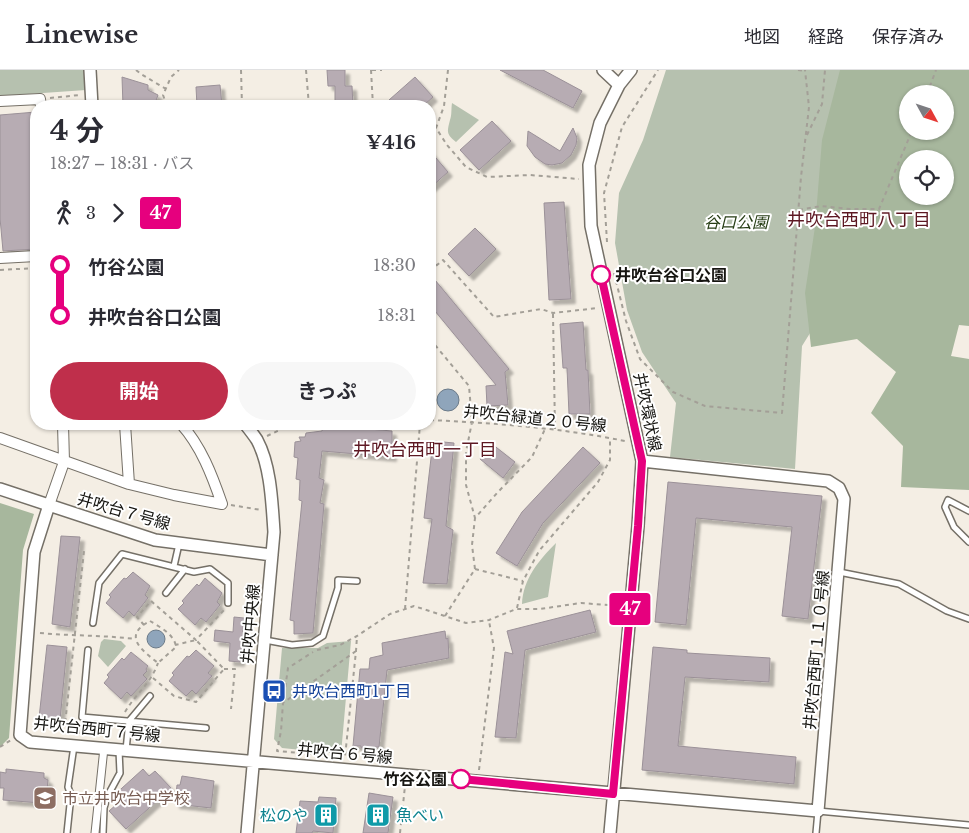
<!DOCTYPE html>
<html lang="ja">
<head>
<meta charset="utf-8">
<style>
  :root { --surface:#fff; --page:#f7f7f7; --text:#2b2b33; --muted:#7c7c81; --line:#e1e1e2; --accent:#bf2f4b }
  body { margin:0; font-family:"Libre Baskerville","Noto Sans JP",serif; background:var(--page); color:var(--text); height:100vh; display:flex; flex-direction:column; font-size:19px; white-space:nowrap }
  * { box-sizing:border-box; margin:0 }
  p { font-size:16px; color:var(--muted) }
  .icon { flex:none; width:28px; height:28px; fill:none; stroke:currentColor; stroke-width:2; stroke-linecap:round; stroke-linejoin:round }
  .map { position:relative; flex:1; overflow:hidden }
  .details { position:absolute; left:30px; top:30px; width:406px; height:330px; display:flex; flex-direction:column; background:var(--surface); border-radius:20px; box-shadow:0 1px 4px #0004 }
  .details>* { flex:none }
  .badge { padding:0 10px; border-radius:4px; font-size:18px; line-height:32px }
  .needle { width:32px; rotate:130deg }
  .controls { position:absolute; left:899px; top:15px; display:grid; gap:10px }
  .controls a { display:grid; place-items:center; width:55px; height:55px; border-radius:50%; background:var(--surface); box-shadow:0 1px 4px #0004; font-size:25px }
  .map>.badge { position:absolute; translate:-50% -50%; box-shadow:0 0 0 2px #fff }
  .legs { display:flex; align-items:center; gap:8px; height:55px; padding:0 20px; font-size:16px }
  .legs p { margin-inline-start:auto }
  .headline { display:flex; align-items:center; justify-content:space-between; height:85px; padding:0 20px }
  h1 { font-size:28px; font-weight:700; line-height:38px }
  .cta { display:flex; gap:10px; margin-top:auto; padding:10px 20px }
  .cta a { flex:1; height:58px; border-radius:30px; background:var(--accent); color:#fff; font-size:20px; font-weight:700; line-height:58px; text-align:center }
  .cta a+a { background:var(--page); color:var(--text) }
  ul { padding:0 20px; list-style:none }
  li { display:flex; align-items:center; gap:18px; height:50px; font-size:19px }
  li i { display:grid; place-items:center; width:8px; height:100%; margin:0 6px; background:currentColor }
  li i::after { content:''; width:12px; height:12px; margin:-6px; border:4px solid; border-radius:50%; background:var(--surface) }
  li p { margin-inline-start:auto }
  li:first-child i { background:linear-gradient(#0000 50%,currentColor 0) }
  li:last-child i { background:linear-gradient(currentColor 50%,#0000 0) }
  header { display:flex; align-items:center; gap:30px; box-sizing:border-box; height:70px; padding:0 25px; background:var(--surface); border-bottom:1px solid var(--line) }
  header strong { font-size:24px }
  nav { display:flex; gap:28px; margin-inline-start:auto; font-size:18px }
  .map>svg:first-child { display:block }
  .green { fill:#b6c1af }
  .forest { fill:#a7b79d; fill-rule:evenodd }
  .water { fill:#8fa5bb; stroke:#6b7a88 }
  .building { fill:#b7acb3; stroke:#9b9198; filter:url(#shadow) }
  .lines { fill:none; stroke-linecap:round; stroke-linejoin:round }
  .service-casing { stroke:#757067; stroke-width:8 }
  .pedestrian-casing { stroke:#757067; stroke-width:9 }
  .minor-casing { stroke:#757067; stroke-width:12 }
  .tertiary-casing { stroke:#757067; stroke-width:14 }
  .path { stroke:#a39f97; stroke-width:2; stroke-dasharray:4 4; stroke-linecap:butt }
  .service { stroke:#fff; stroke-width:5 }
  .pedestrian { stroke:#fff; stroke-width:7 }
  .minor { stroke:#fff; stroke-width:10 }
  .tertiary { stroke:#fff; stroke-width:11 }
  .line-1-casing { stroke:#fff; stroke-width:11 }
  .line-1 { stroke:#e6007e; stroke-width:8 }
  .stop-1-dot { fill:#fff; stroke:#e6007e; stroke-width:2.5 }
  .labels { text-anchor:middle; stroke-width:4; stroke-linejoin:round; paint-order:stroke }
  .park-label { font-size:16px; font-style:italic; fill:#263d14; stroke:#fff }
  .stop-label { font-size:16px; font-weight:bold; fill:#161511; stroke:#fff; text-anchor:start }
  .street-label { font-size:16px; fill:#161511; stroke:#fff }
  .transit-label { font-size:16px; fill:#164399; stroke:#fff; text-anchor:start }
  .education-label { font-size:16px; fill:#785e54; stroke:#fff; text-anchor:start }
  .culture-label { font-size:16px; fill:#0d838f; stroke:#fff; text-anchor:end }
  .neighbourhood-label { font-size:18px; fill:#5d1823; stroke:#fff }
</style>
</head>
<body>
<header>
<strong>Linewise</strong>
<nav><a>地図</a><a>経路</a><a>保存済み</a></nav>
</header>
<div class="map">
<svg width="969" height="763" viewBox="0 0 969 763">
  <defs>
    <filter id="shadow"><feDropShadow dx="4.5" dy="4.5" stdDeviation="1" flood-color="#0004"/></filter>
  </defs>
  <rect width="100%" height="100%" fill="#f4eee4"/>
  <path class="green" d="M0 0H85L86 20 0 26Z
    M666 0H905L830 231 802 276 795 399 670 387 676 333 642 282 627 240 615 173 619 123 643 70Z
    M452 33 479 50 456 72C446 64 447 62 450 50 452 45 451 39 452 33Z
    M556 473 548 527 522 534C523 509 539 490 556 473Z
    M104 569 121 571 126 576 108 597 98 586 101 572Z
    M351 571 341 684 282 678 274 669 282 578H318L327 573Z"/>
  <path class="forest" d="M840 0H969V256L959 255 951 286 969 289V420L901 417 903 376 871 343 896 302 857 269 811 277 805 223 815 157 822 70ZM908 24H945V61H908ZM908 89H945V126H908Z
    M0 433 34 444 23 480 9 668 0 677Z"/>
  <path class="water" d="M437 330a11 11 0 1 1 22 0a11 11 0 1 1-22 0Z
    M147 569a9 9 0 1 1 18 0a9 9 0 1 1-18 0Z"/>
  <path class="building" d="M327 0H345V16H352L353 36H335V16H328Z
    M500 0H543L582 21 573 38Z
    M122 7 148 15V20L158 25 154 36H123Z
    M415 7 433 27 423 36H395L389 30Z
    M220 15 222 36H197L196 17Z
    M36 42V56H34L36 95V97L34 98 36 121V179L3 181 0 148V45Z
    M492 51 511 71 479 100 460 80Z
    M573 58 577 68 576 75 571 85 562 93 552 95 545 94 535 87 527 76 528 61 560 81Z
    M430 81 448 102 430 118Z
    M564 132 571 229 549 230 544 133Z
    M475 158 496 179 469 206 448 184Z
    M435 210 509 299 505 302 508 335 487 336 486 316 496 315 430 235V215Z
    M583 252 586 300H588L590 344H569L567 298H563L560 254Z
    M323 355 392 361V387L322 381 319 408 324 410 320 433 324 434 313 563 294 564V551L290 550 302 431 299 430 300 410 296 409 298 388 294 387 295 372 301 371 299 367H305L306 363 322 361Z
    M433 371 454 373 446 456 453 460 447 514 423 513 432 449 424 448Z
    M492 374 515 392 503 408 480 389Z
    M583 377 600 393 543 453 517 496 496 483 522 442Z
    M668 412 822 426 808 549 782 546 792 457 696 448 686 555 655 552Z
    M61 466 80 467 70 557 52 554Z
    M133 502 150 516 145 525 148 528 134 546 129 541 123 548 106 533 111 527 109 525 124 508 126 509Z
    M205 508 222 523 217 532 220 535 206 552 201 548 195 555 178 539 184 533 182 531 197 514 199 516Z
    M590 540 596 562 525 580 516 668 495 667 505 582 513 584 507 561Z
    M234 547 244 548 240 592 229 591 230 573 214 571 215 560 233 562Z
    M445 561 446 569 448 568 449 588 387 600 379 677 361 678V676H353L360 599H369L370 588 383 585 382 573Z
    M47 575 67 577 60 650 39 648Z
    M653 577 687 580V583L770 588 769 612 685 607 678 676 796 687 794 714 642 700Z
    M196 580 214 596 208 603 212 606 196 624 192 620 186 626 169 611 174 605 172 603 187 586 189 587Z
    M131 582 148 596 146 599 147 601 143 605 147 609 131 626 127 622 121 629 104 613 109 607 107 605 122 588 124 590Z
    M6 699 44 703V708L48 710 47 720 43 719 41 733 3 730 4 718H0V702L6 703Z
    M143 699 149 706 155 701 171 718 126 759 109 741 117 734 111 728Z
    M182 706 214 711 211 738 175 734 177 715H180Z
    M369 723 393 727 388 763H363Z
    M319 727 336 728 333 763 313 761 312 763H296L300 731 318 732Z"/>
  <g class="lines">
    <g class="service-casing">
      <path id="service" d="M969 441 948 430 945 437 954 457 969 472
        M174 496 179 474
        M839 502 899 514 947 541 969 549
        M166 523 185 499
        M93 553 99 513 122 484 194 502 210 499 228 513V533
        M265 570 292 575 312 573 323 566 338 518V510L357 511
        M88 580 82 647 206 658
        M126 680 129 651 150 626
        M67 763 71 725 68 717 74 676
        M103 763 104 738 107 727 120 703 119 680
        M816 763 818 741 969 755"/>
    </g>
    <g class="pedestrian-casing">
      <path id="pedestrian" d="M95 763 104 678"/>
    </g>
    <g class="minor-casing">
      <path id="minor" d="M0 31 40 29 41 36
        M0 188 36 186
        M125 354 129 414
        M0 368 129 414 174 425 222 434C212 405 201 376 181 354
        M49 435 64 392 63 354"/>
    </g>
    <g class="tertiary-casing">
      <path id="tertiary" d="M90 0 92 36
        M603 0 619 15
        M245 354C249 359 253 364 257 370 271 396 272 434 274 462L247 763
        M0 419 155 470 272 485
        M49 435 34 482 20 665 30 672 818 741 844 429 839 418 828 411 642 391
        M610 763 638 456 642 391 591 156 589 95 600 53 619 15 631 0"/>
    </g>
    <path class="path" d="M136 0 141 4 166 19
      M241 0 242 36
      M306 0 309 36
      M371 0 373 36
      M372 0H382
      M448 0 444 36 436 58 447 75 466 97 487 107 530 105 579 109
      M798 0 805 1
      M927 24 936 0
      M50 28 80 25
      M167 36 163 25 171 7 179 0
      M430 64 436 58
      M807 65 822 34 825 0
      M799 140 821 136 850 139H879L912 61
      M607 172 604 123 622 57 658 0
      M430 188 436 195
      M0 200 36 198
      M430 201 443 190 494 247 541 239 553 243 598 238
      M614 203 626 251 640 289 673 322 705 336 782 343 801 107 809 37 805 0
      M553 244 555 359
      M430 269 469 316 472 352 466 382V415L475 448
      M430 350C495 353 561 358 625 371
      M267 366 292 354
      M231 435 261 440
      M475 499 523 511
      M517 538 523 511 539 481 598 412 610 390V368
      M405 539 420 354
      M445 546 475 499 472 475 475 448 497 423 532 387 545 359
      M150 551C160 557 175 565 176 577L158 593C143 581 121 566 150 551Z
      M144 555 137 547 151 531 196 570 224 540
      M40 563C71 566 103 565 135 569
      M317 580 340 575 357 566 390 544 414 536 466 553 489 550 516 539H540L581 533 621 536
      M356 581 283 633 281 661 277 681 345 687 356 581 357 566
      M224 599H235L231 639
      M153 608 174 626 196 632 224 599 196 570 175 575
      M283 633 288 598 313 582
      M125 642C136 623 150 615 158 593
      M79 664V656L65 654 84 481
      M0 677 11 670
      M479 700 494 578 489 551
      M400 763 405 716"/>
    <use href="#service" class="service"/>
    <use href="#pedestrian" class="pedestrian"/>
    <use href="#minor" class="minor"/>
    <use href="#tertiary" class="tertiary"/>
  </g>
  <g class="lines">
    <g class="line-1-casing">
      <path id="line-1" d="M461 709 613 724 638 456 642 391 601 205"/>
    </g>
    <use href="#line-1" class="line-1"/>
  </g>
  <defs>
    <g id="bus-square" transform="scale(1.25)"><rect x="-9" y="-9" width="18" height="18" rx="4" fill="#1a4fb4" stroke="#fff"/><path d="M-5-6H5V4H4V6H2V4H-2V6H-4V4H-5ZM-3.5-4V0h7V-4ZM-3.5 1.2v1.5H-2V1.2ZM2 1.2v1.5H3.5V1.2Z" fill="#fff"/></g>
    <g id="school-square" transform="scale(1.25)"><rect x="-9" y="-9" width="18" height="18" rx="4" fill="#8d6e63" stroke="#fff"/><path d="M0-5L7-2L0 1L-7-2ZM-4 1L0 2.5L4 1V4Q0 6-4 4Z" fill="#fff"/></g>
    <g id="building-square" transform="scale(1.25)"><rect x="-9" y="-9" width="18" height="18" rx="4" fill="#0f9aa8" stroke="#fff"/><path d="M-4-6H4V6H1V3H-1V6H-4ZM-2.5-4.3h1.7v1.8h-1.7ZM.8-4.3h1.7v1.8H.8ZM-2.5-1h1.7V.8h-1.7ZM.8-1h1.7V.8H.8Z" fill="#fff"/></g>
  </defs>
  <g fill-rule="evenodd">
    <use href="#bus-square" x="274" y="621"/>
    <use href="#school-square" x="45" y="728"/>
    <use href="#building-square" x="326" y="745"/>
    <use href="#building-square" x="378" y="745"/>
  </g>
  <g class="stop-1-dot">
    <circle cx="601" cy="205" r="9"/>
    <circle cx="461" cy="709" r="9"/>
  </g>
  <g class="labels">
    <g class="park-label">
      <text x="736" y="158">谷口公園</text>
    </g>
    <g class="stop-label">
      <text x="615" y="211">井吹台谷口公園</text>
      <text x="447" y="715" text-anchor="end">竹谷公園</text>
    </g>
    <g class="street-label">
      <text transform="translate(648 342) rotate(78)" y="6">井吹環状線</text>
      <text transform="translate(535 348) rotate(6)" y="6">井吹台緑道２０号線</text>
      <text transform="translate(124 441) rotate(16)" y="6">井吹台７号線</text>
      <text transform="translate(250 554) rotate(-85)" y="6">井吹中央線</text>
      <text transform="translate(816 580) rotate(-85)" y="6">井吹台西町１１０号線</text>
      <text transform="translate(97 659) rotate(6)" y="6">井吹台西町７号線</text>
      <text transform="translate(345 683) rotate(5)" y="6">井吹台６号線</text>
    </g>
    <g class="transit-label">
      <text x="292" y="627">井吹台西町1丁目</text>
    </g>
    <g class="education-label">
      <text x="62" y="734">市立井吹台中学校</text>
    </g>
    <g class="culture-label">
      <text x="308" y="751">松のや</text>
      <text x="396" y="751" text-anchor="start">魚べい</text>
    </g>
    <g class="neighbourhood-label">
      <text x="859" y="156">井吹台西町八丁目</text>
      <text x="425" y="386">井吹台西町一丁目</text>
    </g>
  </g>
</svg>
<div class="controls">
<a><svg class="needle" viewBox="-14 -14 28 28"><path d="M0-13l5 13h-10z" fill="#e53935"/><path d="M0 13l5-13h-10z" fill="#7c7c81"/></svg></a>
<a><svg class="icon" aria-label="locate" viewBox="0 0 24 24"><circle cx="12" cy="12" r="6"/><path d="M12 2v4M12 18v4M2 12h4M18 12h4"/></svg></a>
</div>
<b class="badge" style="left:630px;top:539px;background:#e6007e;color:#fff">47</b>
<section class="details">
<div class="headline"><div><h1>4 分</h1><p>18:27 – 18:31 · バス</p></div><b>¥416</b></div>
<div class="legs"><svg class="icon" aria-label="walk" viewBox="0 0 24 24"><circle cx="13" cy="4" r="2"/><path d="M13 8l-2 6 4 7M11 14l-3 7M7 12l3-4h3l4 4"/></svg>3<svg class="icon" aria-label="forward" viewBox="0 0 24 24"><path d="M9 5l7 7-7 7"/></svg><b class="badge" style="background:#e6007e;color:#fff">47</b></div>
<ul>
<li><i style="color:#e6007e"></i><b>竹谷公園</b><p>18:30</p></li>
<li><i style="color:#e6007e"></i><b>井吹台谷口公園</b><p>18:31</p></li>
</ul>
<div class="cta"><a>開始</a><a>きっぷ</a></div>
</section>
</div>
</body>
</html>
